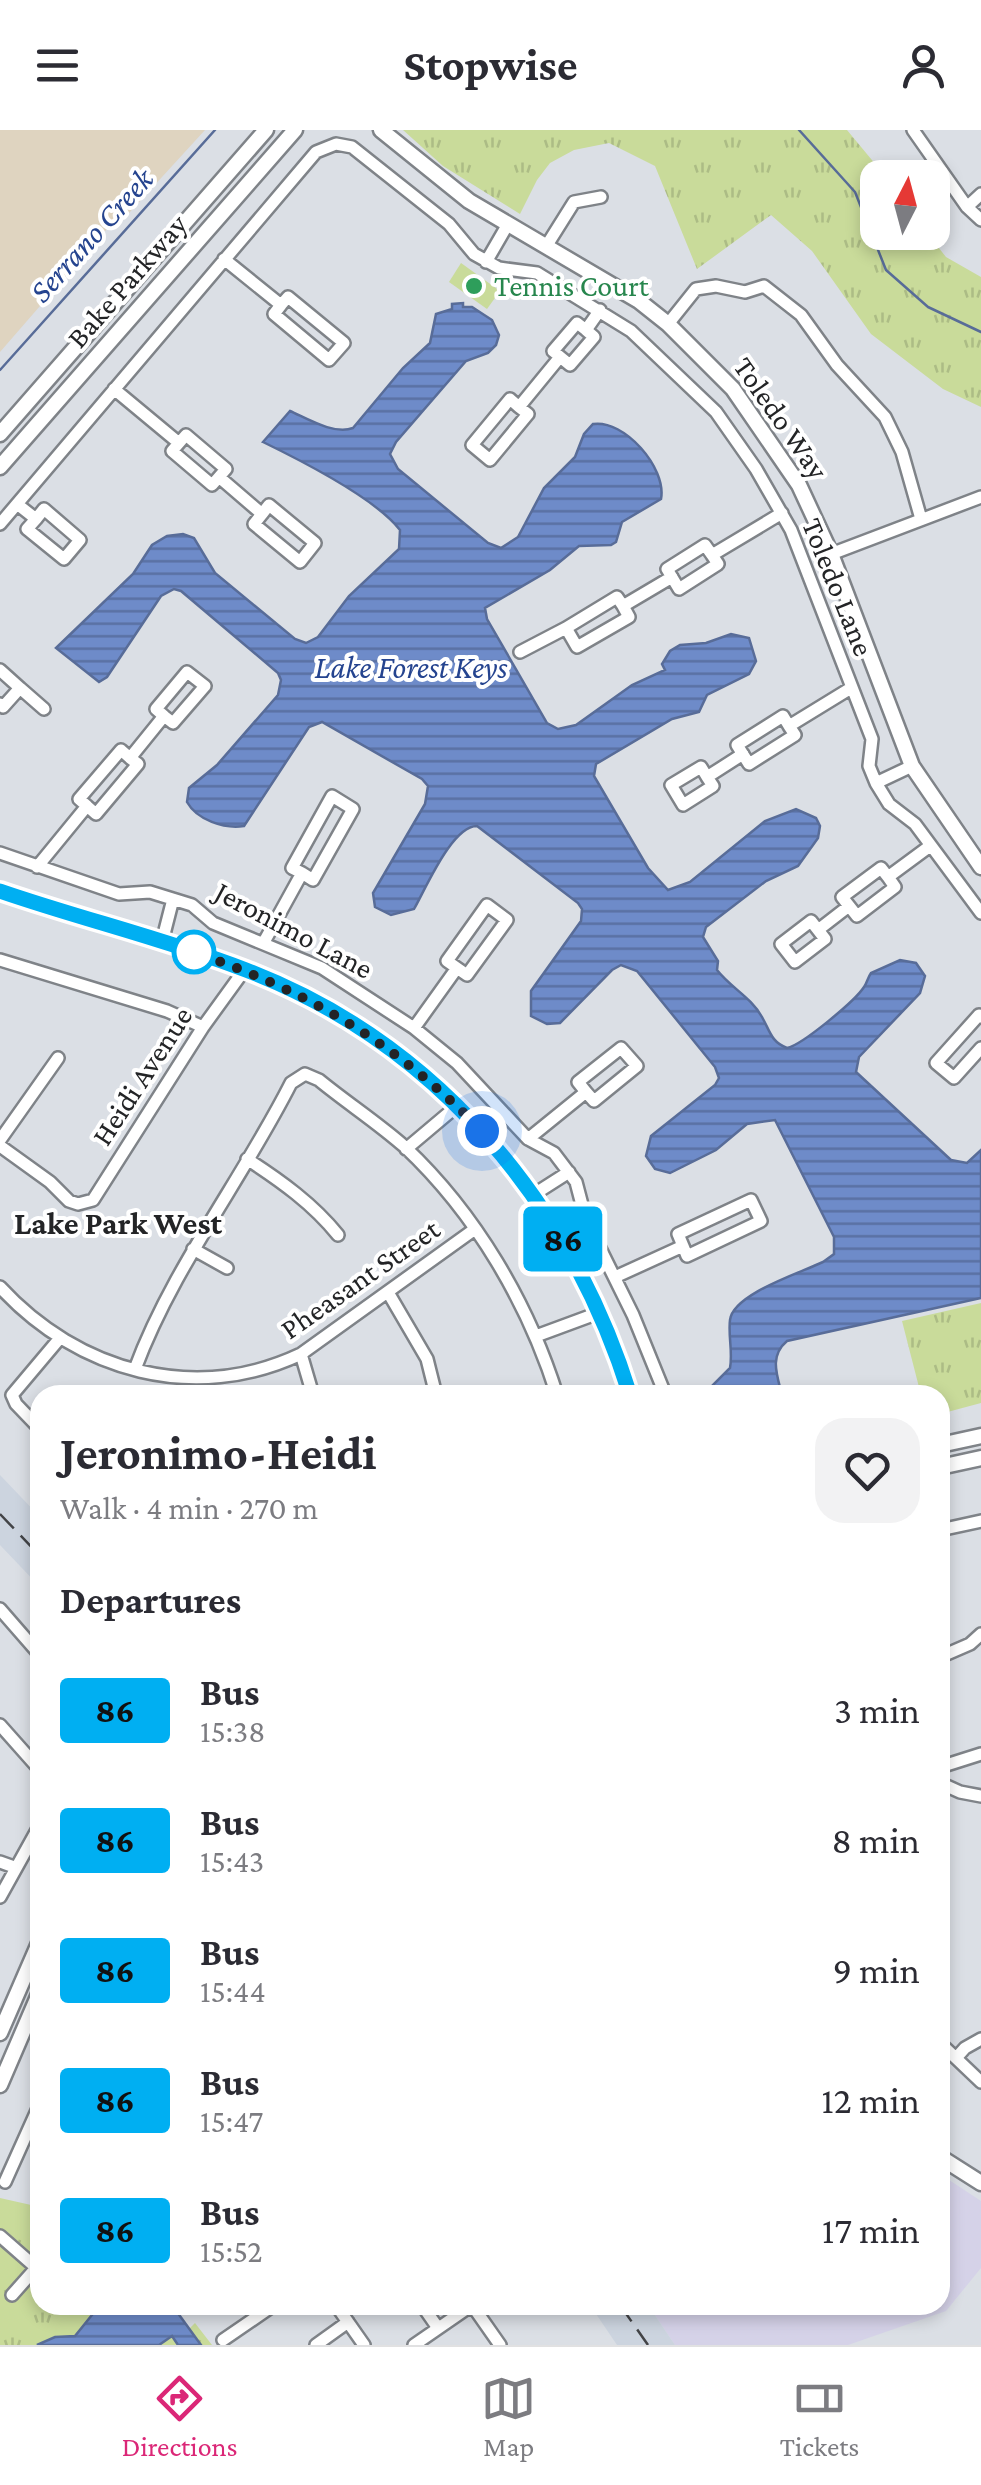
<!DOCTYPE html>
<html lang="en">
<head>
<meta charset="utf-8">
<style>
  :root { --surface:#fff; --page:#f2f2f3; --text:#2b2b33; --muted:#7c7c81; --line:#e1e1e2; --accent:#db2777 }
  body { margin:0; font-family:"Crimson Pro",serif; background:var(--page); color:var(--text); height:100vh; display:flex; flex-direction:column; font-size:38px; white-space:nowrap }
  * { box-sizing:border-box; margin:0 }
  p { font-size:32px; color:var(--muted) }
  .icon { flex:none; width:55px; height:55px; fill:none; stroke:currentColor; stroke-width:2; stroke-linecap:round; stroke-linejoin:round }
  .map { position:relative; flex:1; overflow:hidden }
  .drawer { position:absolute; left:30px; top:1255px; width:920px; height:930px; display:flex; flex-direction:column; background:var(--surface); border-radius:30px; box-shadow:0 5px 15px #0003 }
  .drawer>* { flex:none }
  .badge { padding:0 20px; border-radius:8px; font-size:35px; line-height:65px }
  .needle { width:65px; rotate:6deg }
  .controls { position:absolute; left:860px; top:30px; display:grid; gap:20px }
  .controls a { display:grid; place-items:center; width:90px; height:90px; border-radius:20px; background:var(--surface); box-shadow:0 5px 15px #0003; font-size:50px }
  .you { position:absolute; width:50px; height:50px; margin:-25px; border:8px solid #fff; border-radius:50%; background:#1a73e8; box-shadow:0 0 0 15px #1a73e833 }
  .map>.badge { position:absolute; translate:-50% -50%; box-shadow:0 0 0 5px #fff }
  h2 { padding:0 30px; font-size:38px; line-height:90px }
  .round { display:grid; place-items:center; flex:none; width:105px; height:105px; border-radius:30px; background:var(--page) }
  .overview { display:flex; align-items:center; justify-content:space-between; height:170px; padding:0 30px }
  h1 { font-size:48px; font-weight:700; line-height:75px }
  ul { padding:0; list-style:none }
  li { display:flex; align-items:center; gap:30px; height:130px; padding:0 30px }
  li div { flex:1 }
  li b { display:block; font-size:38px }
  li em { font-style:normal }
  li .badge { min-width:110px; font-weight:700; text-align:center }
  header { display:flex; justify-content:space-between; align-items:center; height:130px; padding:0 30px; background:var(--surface); font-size:45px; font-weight:700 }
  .dock { display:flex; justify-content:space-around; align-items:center; height:140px; border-top:2px solid var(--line); background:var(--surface); font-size:28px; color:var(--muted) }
  .dock a { display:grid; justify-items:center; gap:5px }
  .dock .current { color:var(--accent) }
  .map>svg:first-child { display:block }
  .commercial { fill:#dfd4c0 }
  .education { fill:#d5d2e8 }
  .built { fill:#ccd4df }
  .grass { fill:#c9db9a }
  .park { fill:url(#park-tufts) }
  .water { fill:url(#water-rules); stroke:#586c98; stroke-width:2.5 }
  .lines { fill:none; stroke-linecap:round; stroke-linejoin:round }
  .stream { stroke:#586c98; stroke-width:2.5 }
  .minor-casing { stroke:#7f8388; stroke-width:16 }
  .major-casing { stroke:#7f8388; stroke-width:19 }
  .minor { stroke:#fff; stroke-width:11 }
  .major { stroke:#fff; stroke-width:14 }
  .rail { stroke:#434447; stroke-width:2.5; stroke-dasharray:20 10; stroke-linecap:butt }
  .line-casing { stroke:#fff; stroke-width:22 }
  .line { stroke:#00aff2; stroke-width:15 }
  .walk { stroke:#232426; stroke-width:10; stroke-dasharray:0 18 }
  .leisure-dot { fill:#2e9e5b; stroke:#fff; stroke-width:4 }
  .stop-dot { fill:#fff; stroke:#00aff2; stroke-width:5 }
  .labels { text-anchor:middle; stroke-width:8; stroke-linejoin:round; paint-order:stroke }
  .street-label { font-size:30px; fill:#232426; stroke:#fff }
  .leisure-label { font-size:30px; fill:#27864d; stroke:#fff; text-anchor:start }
  .water-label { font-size:32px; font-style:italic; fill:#25448f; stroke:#fff }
  .neighbourhood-label { font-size:32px; font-weight:bold; fill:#232426; stroke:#fff }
</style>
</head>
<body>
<header><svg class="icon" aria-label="menu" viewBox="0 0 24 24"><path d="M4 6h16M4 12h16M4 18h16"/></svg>Stopwise<svg class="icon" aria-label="person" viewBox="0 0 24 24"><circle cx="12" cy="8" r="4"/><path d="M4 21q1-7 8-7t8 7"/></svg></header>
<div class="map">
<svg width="981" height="2215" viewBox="0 0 981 2215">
  <defs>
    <pattern id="park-tufts" width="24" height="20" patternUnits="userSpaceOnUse" patternTransform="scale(2.5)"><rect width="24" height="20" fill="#c9db9a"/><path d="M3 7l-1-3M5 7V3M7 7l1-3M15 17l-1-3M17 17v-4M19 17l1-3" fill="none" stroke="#acbc85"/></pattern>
    <pattern id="water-rules" width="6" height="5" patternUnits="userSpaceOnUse" patternTransform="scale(2.5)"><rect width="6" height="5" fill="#6e8bc9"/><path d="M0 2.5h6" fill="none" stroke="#5a71a3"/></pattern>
  </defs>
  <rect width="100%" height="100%" fill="#dbdfe5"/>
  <path class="commercial" d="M0 0H205L119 94 113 92 0 222Z"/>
  <path class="education" d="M940 2044 981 2071V2138L946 2181 848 2215H675L648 2175H940Z"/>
  <path class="built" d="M0 1345 40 1387V1457L0 1415Z
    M590 2175H648L675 2215H617Z"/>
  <path class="grass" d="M461 133 500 161 487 179 449 152Z"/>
  <path class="park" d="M403 0H847L886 47 878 48V102L927 103 946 127 981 147V277L943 259 871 204 812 121 771 85 697 139 655 36 609 13 574 20 550 33 537 50 520 84 443 36Z
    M981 1173V1273L940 1284V1265H921L902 1191Z
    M0 2068 40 2077V2175H160L179 2209 195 2193 212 2215H0Z"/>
  <path class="water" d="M463 173V177H472L492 190 499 205 496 215 488 223 466 231 396 312 390 324 398 339 488 413 501 418 518 407 544 358 575 327 584 304 593 294C624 289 667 338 661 369L622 392 616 412 611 415 579 416 550 440 485 478 487 489 547 593 558 599 576 595 632 555 665 540 662 534 670 521 680 515 706 513 731 504 749 508 756 531 749 544 707 565 699 582 672 589 596 634 594 646 648 738 668 760 690 752 765 691 796 679 816 688 820 696 818 708 798 736 766 751 706 797 703 807 718 831 717 840C731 858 751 867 762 887 770 901 771 912 787 918 802 915 855 871 864 857 867 853 868 847 871 843L900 830 916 833 925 846 920 863 859 927 856 942 951 1030 967 1033 981 1020V1168L787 1211C769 1226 777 1245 782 1265H703L730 1238C733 1222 728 1206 730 1190 733 1164 800 1143 823 1132L834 1124V1107L775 990 747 994 716 1020 670 1043 655 1039 646 1026 651 1006 715 955 719 948 715 937 637 841 621 835 612 840 560 893 547 894 531 886V861L581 791 582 779 578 773 477 696C452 696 426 758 414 779L391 785 375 777 373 763 425 674 428 656 422 649 322 592 309 597 244 696C224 699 197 690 187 672L189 658 217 635 278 565 281 550 278 543 181 461 174 459 161 466 107 547 99 552 56 518 133 444 152 415 167 406 183 404 194 408 215 443 295 509 306 513 318 507 349 466 399 419 400 400C376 369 300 330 263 312L290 281C308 289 334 305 353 298L403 238 430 213 436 184 452 179V174Z
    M100 2175H172L201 2215H178L172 2206 159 2215H37L55 2207 75 2206Z"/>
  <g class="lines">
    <path class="stream" d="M799 0 855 62 886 140 928 177 981 202
      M0 240 215 0"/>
    <g class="minor-casing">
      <path id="minor" d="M913 0 967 77 981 90
        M967 77 981 64
        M547 115 574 72 601 67
        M224 129 281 175 274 184 329 230 344 213 288 167 281 175
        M486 132 508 94
        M668 194 696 159 716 156 745 162 764 156 801 185 837 235 885 287 902 322 921 389
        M586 200 577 193 553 221 570 235 594 207 586 200 600 180
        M114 259 179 313 172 321 212 355 226 339 186 305 179 313
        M519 277 528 284 490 330 472 315 510 269 519 277 560 227
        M219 347 262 384 254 394 300 432 315 413 269 375 262 384
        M17 374 36 389 27 399 64 429 80 410 44 379 36 389
        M0 394 316 22 336 14 352 17 449 94 474 124 499 138 537 143 631 201 716 282 756 339 791 400 872 609 869 636 876 653 889 674 915 694 981 783
        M831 424 981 367
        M712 425 718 434 679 459 667 439 705 415 712 425 782 383
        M623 476 629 487 577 517 566 498 617 467 623 476 672 447
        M520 522 566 498
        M0 540 20 558 3 577 0 574
        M20 558 44 579
        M789 596 795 605 749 634 737 615 783 586 789 596 851 558
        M707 647 713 656 683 675 671 655 701 637 707 647 743 624
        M876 653 912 636
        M87 676 79 669 121 620 130 628
        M0 723 119 764 150 762 192 775 213 793 322 838 414 898 457 933 528 1009 554 1023 576 1052 586 1090 633 1185 663 1259
        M37 737 87 676 96 684 138 634 130 628 164 586 156 579 187 542 205 556 173 593 164 586
        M888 747 895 757 857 786 842 767 881 738 888 747 930 716
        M487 775 507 790 467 845 447 831Z
        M818 800 825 809 795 832 781 814 811 791 818 800 849 776
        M162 812 173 769
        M264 812 302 743 292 738 332 666 353 679 313 750 302 743
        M0 830 167 881 203 897
        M981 887 979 885 936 933 954 948 981 918
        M414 898 457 838
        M528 1009 586 962 578 952 621 918 637 936 594 971 586 962
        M0 1010 58 928
        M0 1016 50 1052 69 1071 78 1074 93 1070 203 897 245 839
        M406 1019 457 976
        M247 1029C281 1051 313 1074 338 1105
        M533 1065 569 1042
        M193 1119 227 1138
        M615 1147 683 1116 678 1104 751 1070 761 1091 687 1126 683 1116
        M0 1157C78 1242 195 1274 301 1224L475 1099
        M389 1164 427 1229 436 1265
        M536 1206 601 1182
        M301 1224 313 1265
        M135 1239C173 1137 242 1050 291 953L305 944 319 950C347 973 378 993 405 1017 476 1084 528 1173 557 1265
        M40 1299 16 1274 12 1265 60 1208
        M940 1400 981 1391
        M0 1479 40 1525
        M940 1527 970 1514 981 1504
        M0 1595 40 1640
        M940 1637 981 1624
        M940 1653 960 1662 981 1666
        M0 1732 14 1737
        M0 1767 40 1695
        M940 1913 981 1952
        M956 1928 965 1918 981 1909
        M5 2052 40 1974
        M0 2106 40 2141
        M12 2165 36 2138
        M336 2175 364 2215
        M422 2175 438 2198
        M223 2210 274 2175
        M316 2215 348 2192
        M414 2215 472 2175 500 2215"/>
    </g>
    <g class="major-casing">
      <path id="major" d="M381 0 469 71 639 171 668 194 733 259 799 355 831 424 912 636 981 737
        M0 304 266 0
        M0 337 295 0
        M0 761C81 789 166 809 246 840 436 912 571 1074 630 1265
        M940 1315 981 1306
        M940 1337 981 1328
        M0 1903 40 1811
        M0 1955 40 1862
        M940 2027 981 2053"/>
    </g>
    <use href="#minor" class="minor"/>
    <use href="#major" class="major"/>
    <path class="rail" d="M0 1384 40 1426
      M620 2175 648 2215"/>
  </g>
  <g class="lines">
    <g class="line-casing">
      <path id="line" d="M0 761C81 789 166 809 246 840 437 913 570 1073 630 1265"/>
    </g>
    <use href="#line" class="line"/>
    <path class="walk" d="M194 822 190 821C306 860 395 912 482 1001"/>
  </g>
  <circle class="leisure-dot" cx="474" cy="156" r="10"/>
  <circle class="stop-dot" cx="194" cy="822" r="20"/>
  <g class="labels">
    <g class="street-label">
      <text transform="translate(127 151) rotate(-49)" y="10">Bake Parkway</text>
      <text transform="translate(781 288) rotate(55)" y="10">Toledo Way</text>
      <text transform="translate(838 457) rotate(68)" y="10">Toledo Lane</text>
      <text transform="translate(294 800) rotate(28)" y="10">Jeronimo Lane</text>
      <text transform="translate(142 946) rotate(-57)" y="10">Heidi Avenue</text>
      <text transform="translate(360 1149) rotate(-35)" y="10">Pheasant Street</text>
    </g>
    <g class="leisure-label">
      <text x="494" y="166">Tennis Court</text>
    </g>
    <g class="water-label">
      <text transform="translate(91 105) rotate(-48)" y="11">Serrano Creek</text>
      <text x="411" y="548">Lake Forest Keys</text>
    </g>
    <g class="neighbourhood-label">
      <text x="118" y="1104">Lake Park West</text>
    </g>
  </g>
</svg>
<div class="controls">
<a><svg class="needle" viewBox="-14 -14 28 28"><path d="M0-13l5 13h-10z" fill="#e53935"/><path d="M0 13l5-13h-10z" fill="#7c7c81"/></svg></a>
</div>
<div class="you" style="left:482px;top:1001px"></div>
<b class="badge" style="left:563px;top:1109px;background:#00aff2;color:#111">86</b>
<section class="drawer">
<div class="overview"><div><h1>Jeronimo-Heidi</h1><p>Walk · 4 min · 270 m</p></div><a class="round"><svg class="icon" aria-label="heart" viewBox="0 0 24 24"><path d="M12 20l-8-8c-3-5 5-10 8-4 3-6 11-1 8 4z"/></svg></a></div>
<h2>Departures</h2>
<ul>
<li><span class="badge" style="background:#00aff2;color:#111">86</span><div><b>Bus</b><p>15:38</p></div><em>3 min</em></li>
<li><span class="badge" style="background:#00aff2;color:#111">86</span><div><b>Bus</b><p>15:43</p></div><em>8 min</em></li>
<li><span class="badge" style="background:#00aff2;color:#111">86</span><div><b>Bus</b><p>15:44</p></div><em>9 min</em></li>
<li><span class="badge" style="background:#00aff2;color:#111">86</span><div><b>Bus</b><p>15:47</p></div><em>12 min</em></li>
<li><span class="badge" style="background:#00aff2;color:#111">86</span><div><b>Bus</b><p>15:52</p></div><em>17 min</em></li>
</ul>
</section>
</div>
<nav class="dock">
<a class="current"><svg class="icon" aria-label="directions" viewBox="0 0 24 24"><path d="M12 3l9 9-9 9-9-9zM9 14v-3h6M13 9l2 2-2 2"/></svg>Directions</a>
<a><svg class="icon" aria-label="map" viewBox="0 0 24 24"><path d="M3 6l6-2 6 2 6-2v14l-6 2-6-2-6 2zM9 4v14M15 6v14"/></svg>Map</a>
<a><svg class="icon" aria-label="tickets" viewBox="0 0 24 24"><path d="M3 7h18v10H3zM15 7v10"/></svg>Tickets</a>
</nav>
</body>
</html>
